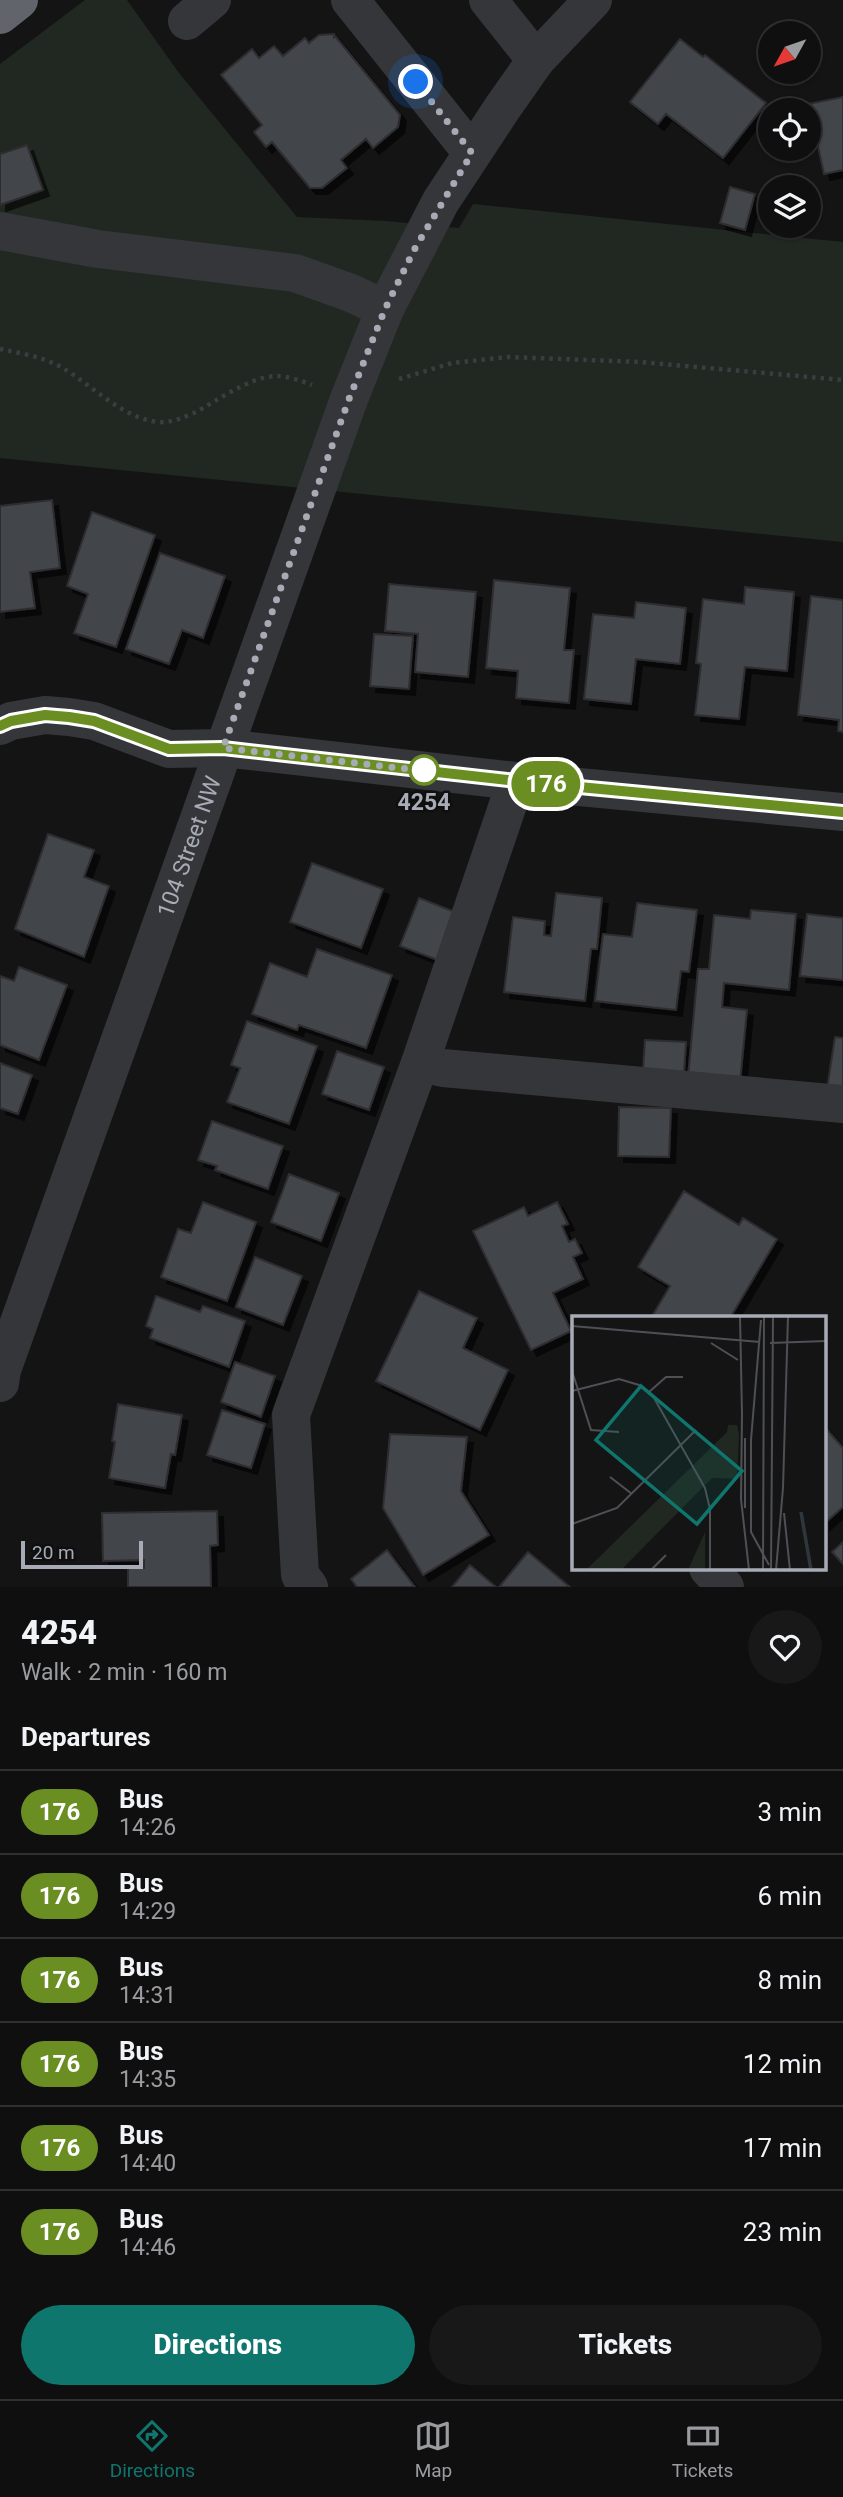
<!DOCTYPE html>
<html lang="en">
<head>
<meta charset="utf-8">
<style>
  :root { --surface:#0f0f10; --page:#181819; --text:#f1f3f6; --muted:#9b9c9f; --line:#2f2f30; --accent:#0f766e }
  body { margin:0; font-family:Roboto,sans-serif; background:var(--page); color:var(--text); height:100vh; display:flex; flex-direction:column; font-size:26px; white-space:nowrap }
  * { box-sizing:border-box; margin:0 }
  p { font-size:23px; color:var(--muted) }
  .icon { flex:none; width:38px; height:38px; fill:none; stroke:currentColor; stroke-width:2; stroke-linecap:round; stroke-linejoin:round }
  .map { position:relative; height:1587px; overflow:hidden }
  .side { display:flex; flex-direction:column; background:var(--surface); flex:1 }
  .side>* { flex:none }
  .badge { padding:0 14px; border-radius:23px; font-size:24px; line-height:46px }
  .needle { width:46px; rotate:230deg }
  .tools { position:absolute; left:758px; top:21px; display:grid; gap:14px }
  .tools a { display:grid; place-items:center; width:63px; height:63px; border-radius:50%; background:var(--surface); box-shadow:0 2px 5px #0004,0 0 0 2px var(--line); font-size:35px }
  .scale { position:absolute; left:21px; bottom:18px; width:122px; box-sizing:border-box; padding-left:7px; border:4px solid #a6abb5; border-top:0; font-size:19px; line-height:24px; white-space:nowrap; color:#a6abb5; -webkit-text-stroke:5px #0f0f10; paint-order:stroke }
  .you { position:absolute; width:35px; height:35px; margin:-18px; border:5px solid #fff; border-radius:50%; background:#1a73e8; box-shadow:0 0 0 10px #1a73e833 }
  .map>.badge { position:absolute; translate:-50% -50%; box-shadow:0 0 0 4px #fff }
  h2 { padding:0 21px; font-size:26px; line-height:63px }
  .round { display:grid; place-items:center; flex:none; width:74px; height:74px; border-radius:37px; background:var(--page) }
  .overview { display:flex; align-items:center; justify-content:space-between; height:119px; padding:0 21px }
  h1 { font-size:33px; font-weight:800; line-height:52px }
  .primary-button { display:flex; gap:14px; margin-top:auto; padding:14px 21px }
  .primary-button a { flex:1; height:80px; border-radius:42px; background:var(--accent); color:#fff; font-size:28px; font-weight:800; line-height:80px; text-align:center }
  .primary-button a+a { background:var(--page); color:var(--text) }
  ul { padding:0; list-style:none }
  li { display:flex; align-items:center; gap:21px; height:84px; padding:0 21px; border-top:2px solid var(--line) }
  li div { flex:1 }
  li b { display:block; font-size:26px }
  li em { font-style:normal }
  li .badge { min-width:77px; font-weight:700; text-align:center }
  .menu { display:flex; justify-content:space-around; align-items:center; height:98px; border-top:2px solid var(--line); background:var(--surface); font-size:19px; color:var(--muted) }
  .menu a { display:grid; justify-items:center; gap:4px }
  .menu .selected { color:var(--accent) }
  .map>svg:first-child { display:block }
  .green { fill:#202821 }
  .building { fill:#434448; stroke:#2e2e31; stroke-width:2; filter:url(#shadow) }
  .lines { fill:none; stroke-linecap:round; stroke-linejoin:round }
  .path { stroke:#3b3d41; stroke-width:4.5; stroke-dasharray:3.5 5; stroke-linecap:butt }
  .minor { stroke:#35363a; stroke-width:38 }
  .highway { stroke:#61646b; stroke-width:38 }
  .line-casing { stroke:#fff; stroke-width:16 }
  .line { stroke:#6b8e23; stroke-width:10 }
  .walk { stroke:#a6abb5; stroke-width:7; stroke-dasharray:0 12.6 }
  .stop-dot { fill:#fff; stroke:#6b8e23; stroke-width:3.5 }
  .labels { text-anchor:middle; stroke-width:5; stroke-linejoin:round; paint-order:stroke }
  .stop-label { font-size:23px; font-weight:bold; fill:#a6abb5; stroke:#0f0f10 }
  .street-label { font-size:23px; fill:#a6abb5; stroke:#0f0f10 }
  .inset-river { fill:none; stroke:#2e373d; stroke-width:3.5 }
  .inset-road { fill:none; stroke:#4e5055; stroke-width:2 }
  .view { fill:#0f766e; fill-opacity:0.15; stroke:#0f766e; stroke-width:3.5 }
  .inset-edge { fill:none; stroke:#a6abb5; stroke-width:3.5 }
</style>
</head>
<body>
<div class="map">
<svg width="843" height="1587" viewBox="0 0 843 1587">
  <defs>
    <filter id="shadow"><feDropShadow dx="6" dy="6" stdDeviation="0" flood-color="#0009"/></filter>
  </defs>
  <rect width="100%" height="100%" fill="#141415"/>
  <path class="green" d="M85 0H127L179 73 297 217 386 221 459 228 473 204 843 242V542L0 458V64Z"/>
  <path class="building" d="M334 34V37L335 36 400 115 398 127 373 148 366 139 341 160 347 168 322 188H310L272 142 266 147 254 132 262 125 221 75 252 49 259 58 274 46 283 56 305 38 309 43 319 35Z
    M680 39 703 57 705 55 766 103 723 158 666 114 658 124 630 102Z
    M843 97V170L824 174 809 104Z
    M27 145 43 190 0 205V154Z
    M730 187 755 194 745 230 720 223Z
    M52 500 60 568 30 572 35 608 0 612V506Z
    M92 512 155 535 116 647 74 633 88 594 67 586Z
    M160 553 225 576 203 638 182 630 169 664 126 649Z
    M494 580 570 588 564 650H574L569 703 516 698 518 671 486 668Z
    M389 584 476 592 468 677 415 672 418 634 385 631Z
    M745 587 794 592 787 671 745 667 739 719 695 715 701 664 696 663 703 599 744 604Z
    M811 596 843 600V732L838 731 839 720 798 715Z
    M636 602 686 608 680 664 636 659 631 704 584 699 593 614 634 618Z
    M374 634 413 636 409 689 370 686Z
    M48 834 94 850 84 877 109 886 84 957 15 929Z
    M312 863 383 889 361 948 290 922Z
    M556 893 602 898 597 949H591L585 1001 504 992 513 917 545 921 544 935 551 936Z
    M419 898 468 917 451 965 400 946Z
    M637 903 697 910 689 972 681 971 676 1010 595 1001 603 934 632 937Z
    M751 910 796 914 789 990 724 983 722 1007 747 1010 740 1082 688 1077 698 969H709L714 915 750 919Z
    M807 914 843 918V980L800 976Z
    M317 949 392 975 366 1048 299 1025 297 1030 252 1014 270 963 307 977Z
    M19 967 67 985 39 1060 0 1045V976L14 981Z
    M247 1021 317 1046 289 1124 227 1102 240 1068 231 1065Z
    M835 1037 843 1038V1091L827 1089Z
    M645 1040 686 1042 684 1073 643 1070Z
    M337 1051 384 1067 369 1110 322 1094Z
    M0 1063 32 1075 18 1114 0 1108Z
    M619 1107 671 1108 669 1157 618 1156Z
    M212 1121 283 1146 268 1189 215 1170 217 1166 198 1160Z
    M289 1174 339 1193 321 1241 271 1222Z
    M684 1191 739 1225 743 1218 777 1239 730 1318H651L670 1286 638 1267Z
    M203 1202 256 1222 227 1301 161 1277 178 1229 191 1233Z
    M557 1202 568 1224 562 1226 569 1242 575 1239 582 1253 573 1257 583 1279 553 1293 571 1331 531 1350 473 1231 524 1207 528 1216Z
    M255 1257 302 1276 283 1325 236 1307Z
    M419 1291 477 1318 463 1348 508 1370 480 1430 376 1381Z
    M156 1296 200 1312 203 1306 245 1321 229 1367 150 1338 153 1329 146 1326Z
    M235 1362 275 1376 261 1417 221 1402Z
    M118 1404 182 1415 175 1455 171 1454 165 1488 109 1478 115 1442 112 1441Z
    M222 1410 265 1424 251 1468 207 1455Z
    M824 1426 843 1448V1507L824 1524Z
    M390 1434 467 1437 461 1491 489 1535 423 1575 383 1508Z
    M217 1511 218 1545 210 1546 211 1587H128V1568H144V1560L103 1561 102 1513Z
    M843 1542V1564L832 1552Z
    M387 1550 415 1587H357L351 1579Z
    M528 1552 570 1587H499Z
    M470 1565 496 1587H452Z"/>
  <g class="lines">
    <path class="path" d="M0 349C20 353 43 357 61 367 92 385 122 418 158 422 171 423 182 418 194 413 217 401 251 376 276 376 287 376 302 381 312 385
      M399 379 452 363 508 357 641 362 843 380"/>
    <g class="minor">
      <path d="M350 0 472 153"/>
      <path d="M488 0 536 60"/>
      <path d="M187 21 212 0"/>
      <path d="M0 231 98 249 295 273 351 293 385 309"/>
      <path d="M0 726 11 721 45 715 69 717 94 721 169 749 223 748 516 781 843 812"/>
      <path d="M420 1063 443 1068 843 1104"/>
      <path id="s1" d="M0 1383 2 1370 349 399 385 309 441 201 503 107 536 60 593 0"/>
      <path d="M708 1568 725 1587"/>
      <path d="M309 1587 300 1575 291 1415 420 1063 516 781"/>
    </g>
    <path class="highway" d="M0 15 19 0"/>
  </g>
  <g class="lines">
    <g class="line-casing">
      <path id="line" d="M0 726 11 721 45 715 69 717 94 721 169 749 223 748 516 781 843 812"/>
    </g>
    <use href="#line" class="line"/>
    <path class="walk" d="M416 82 472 153 414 250 385 309 349 399 223 748 435 772 424 770"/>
  </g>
  <circle class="stop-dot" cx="424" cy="770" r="14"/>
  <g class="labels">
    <g class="stop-label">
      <text x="424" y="810">4254</text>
    </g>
    <g class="street-label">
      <text dy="8" stroke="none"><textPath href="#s1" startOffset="569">104 Street NW</textPath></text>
    </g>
  </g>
  <g transform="translate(572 1316)">
    <rect width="254" height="254" fill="#141415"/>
    <path d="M156 109H165L167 118 165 163 140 162 49 254H14L155 116ZM133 216V254H116Z" fill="#202821"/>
    <path class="inset-river" d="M229 196 239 254"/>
    <path class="inset-road" d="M168 0 170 98M0 10 188 26M139 27 166 44M198 27 254 25M0 55 19 114 47 116M0 75 47 63 67 69 82 82 133 172 138 193V254M77 76 94 61H111M170 98 169 183 177 254M38 161 60 178M211 172 216 0M173 192V122M212 197 218 254M0 208 45 192 124 114M179 216 197 249M179 217V124L189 4M79 254 94 239M191 254 192 0M199 254 201 0M204 254 211 172"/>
    <path class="view" d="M69 70 170 155 125 208 24 124Z"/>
    <rect width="254" height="254" class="inset-edge"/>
  </g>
</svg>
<div class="tools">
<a><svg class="needle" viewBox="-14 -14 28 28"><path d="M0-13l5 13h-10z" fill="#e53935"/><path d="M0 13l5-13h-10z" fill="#9b9c9f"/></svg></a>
<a><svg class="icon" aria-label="locate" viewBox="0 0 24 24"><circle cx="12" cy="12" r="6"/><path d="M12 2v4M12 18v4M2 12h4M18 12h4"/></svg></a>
<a><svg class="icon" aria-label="layers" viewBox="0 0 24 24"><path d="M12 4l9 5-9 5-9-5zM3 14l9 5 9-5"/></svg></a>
</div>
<div class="scale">20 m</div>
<div class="you" style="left:416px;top:82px"></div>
<b class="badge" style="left:546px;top:784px;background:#6b8e23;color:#fff">176</b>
</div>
<section class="side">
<div class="overview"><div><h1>4254</h1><p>Walk · 2 min · 160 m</p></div><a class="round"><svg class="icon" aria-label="heart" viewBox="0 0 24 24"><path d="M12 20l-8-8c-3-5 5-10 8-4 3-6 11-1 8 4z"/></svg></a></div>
<h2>Departures</h2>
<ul>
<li><span class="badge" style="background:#6b8e23;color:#fff">176</span><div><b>Bus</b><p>14:26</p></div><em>3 min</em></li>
<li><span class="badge" style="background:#6b8e23;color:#fff">176</span><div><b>Bus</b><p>14:29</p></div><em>6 min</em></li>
<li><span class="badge" style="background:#6b8e23;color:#fff">176</span><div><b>Bus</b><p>14:31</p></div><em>8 min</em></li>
<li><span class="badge" style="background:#6b8e23;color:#fff">176</span><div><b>Bus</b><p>14:35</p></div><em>12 min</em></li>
<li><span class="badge" style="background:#6b8e23;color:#fff">176</span><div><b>Bus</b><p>14:40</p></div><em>17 min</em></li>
<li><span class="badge" style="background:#6b8e23;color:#fff">176</span><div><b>Bus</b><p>14:46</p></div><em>23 min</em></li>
</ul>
<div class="primary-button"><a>Directions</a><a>Tickets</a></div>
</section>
<nav class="menu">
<a class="selected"><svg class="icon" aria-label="directions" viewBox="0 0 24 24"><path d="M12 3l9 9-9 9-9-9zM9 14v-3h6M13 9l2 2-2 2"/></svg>Directions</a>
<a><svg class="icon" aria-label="map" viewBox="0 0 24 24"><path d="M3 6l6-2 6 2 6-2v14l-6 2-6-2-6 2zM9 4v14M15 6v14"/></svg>Map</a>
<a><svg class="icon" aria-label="tickets" viewBox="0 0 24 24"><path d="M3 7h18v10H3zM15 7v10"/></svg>Tickets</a>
</nav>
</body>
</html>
